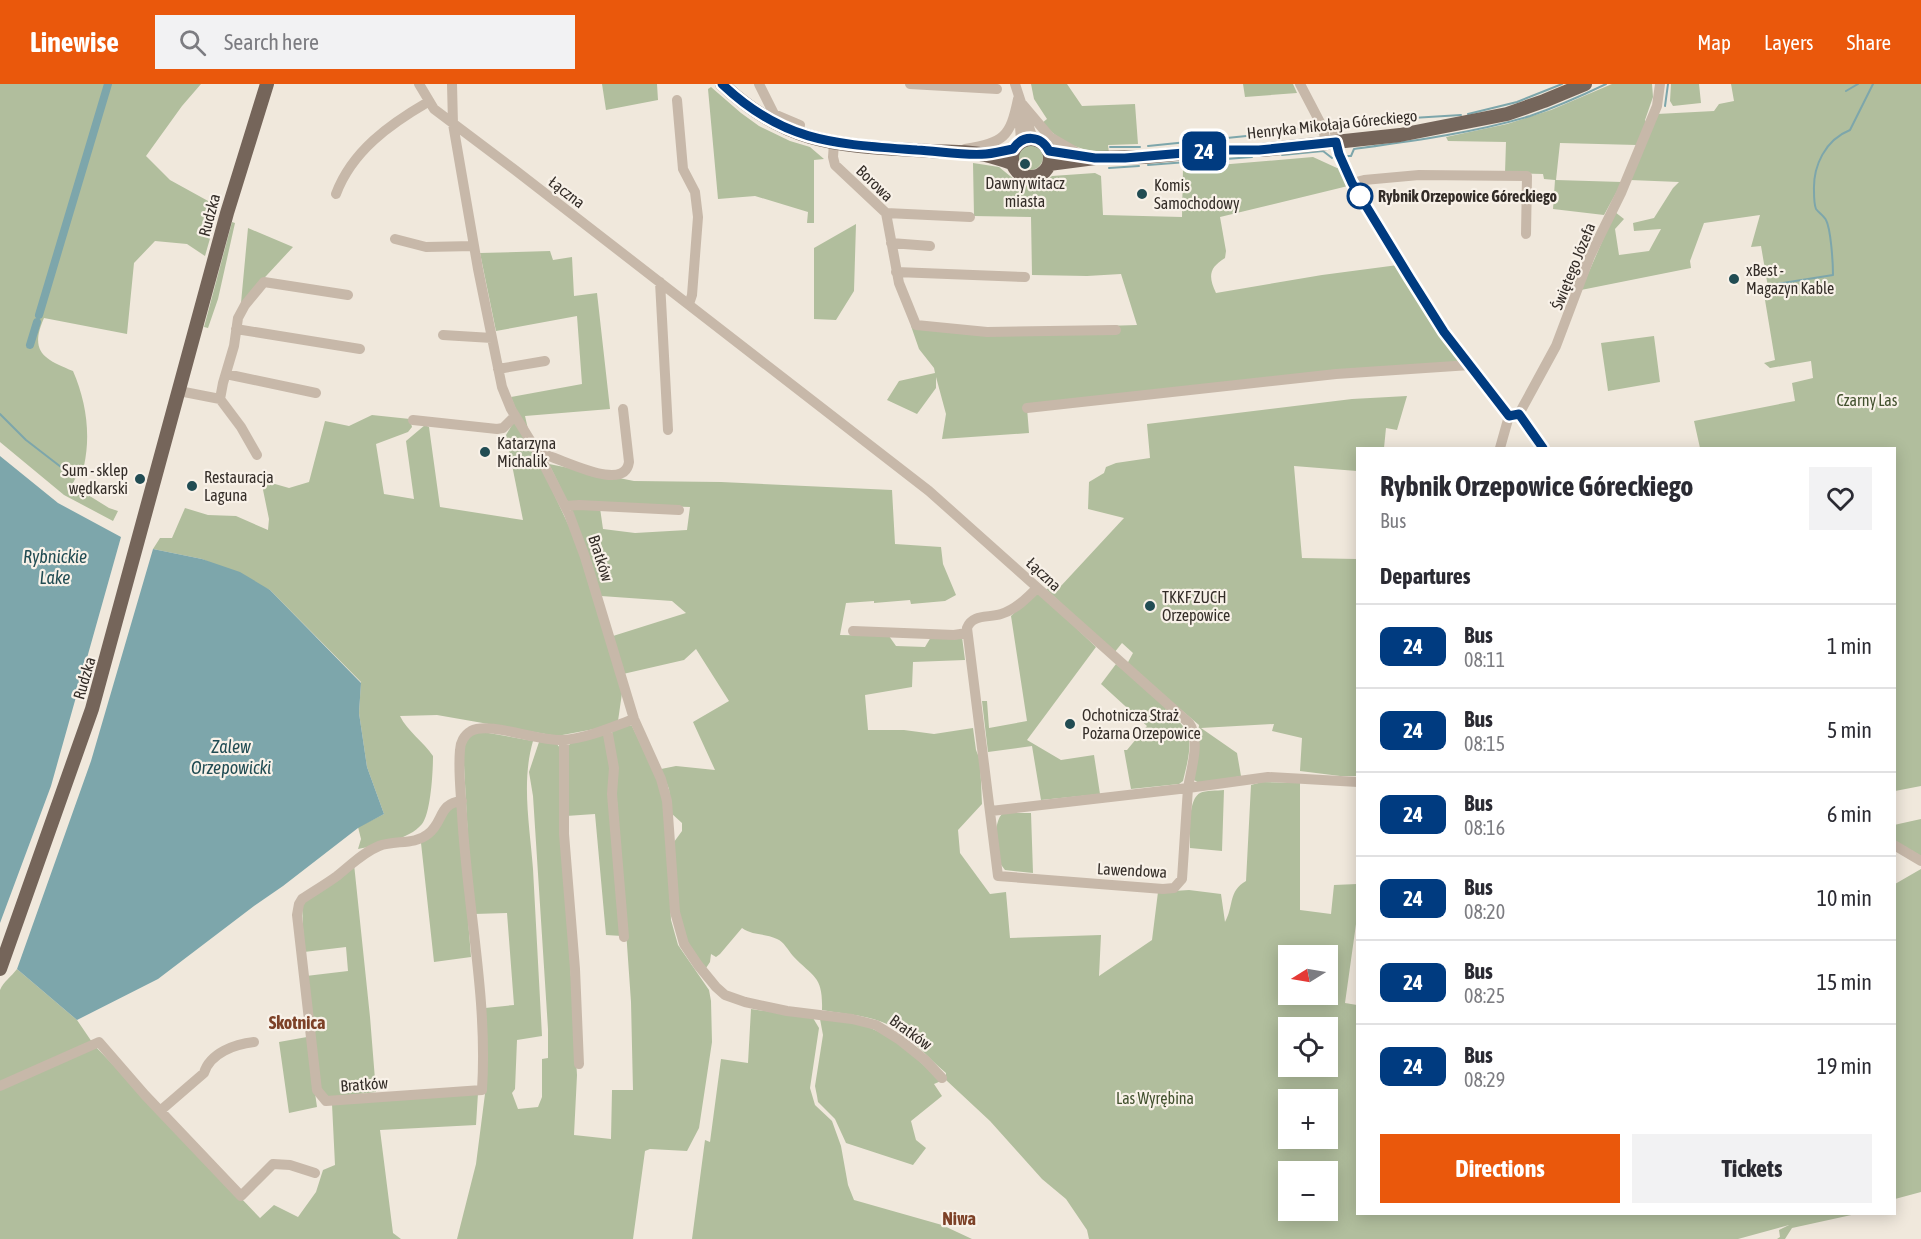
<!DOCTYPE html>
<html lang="en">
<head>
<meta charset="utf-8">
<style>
  :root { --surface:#fff; --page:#f2f2f3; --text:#2b2b33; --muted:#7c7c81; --line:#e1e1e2; --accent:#ea580c }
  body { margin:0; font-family:"Asap Condensed",sans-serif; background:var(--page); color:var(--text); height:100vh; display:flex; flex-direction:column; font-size:22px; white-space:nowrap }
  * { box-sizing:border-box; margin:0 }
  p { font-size:20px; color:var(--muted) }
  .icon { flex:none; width:33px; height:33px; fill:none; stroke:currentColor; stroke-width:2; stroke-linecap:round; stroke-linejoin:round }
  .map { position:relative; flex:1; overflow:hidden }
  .sheet { position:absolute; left:1356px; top:363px; width:540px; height:768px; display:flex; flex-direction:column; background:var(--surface); border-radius:0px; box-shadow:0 3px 15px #0003 }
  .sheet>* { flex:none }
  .badge { padding:0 12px; border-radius:9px; font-size:21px; line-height:39px }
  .needle { width:39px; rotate:259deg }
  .tools { position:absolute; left:1278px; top:861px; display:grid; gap:12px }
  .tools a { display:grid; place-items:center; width:60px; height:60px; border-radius:0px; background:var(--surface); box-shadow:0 3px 15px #0003; font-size:30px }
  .map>.badge { position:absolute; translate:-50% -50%; box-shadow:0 0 0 3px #fff }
  h2 { padding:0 24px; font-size:22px; line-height:54px }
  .round { display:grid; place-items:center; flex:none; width:63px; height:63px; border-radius:0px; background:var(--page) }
  .head { display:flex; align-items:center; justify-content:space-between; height:102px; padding:0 24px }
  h1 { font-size:28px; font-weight:700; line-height:45px }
  .button { display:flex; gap:12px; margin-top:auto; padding:12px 24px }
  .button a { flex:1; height:69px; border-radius:0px; background:var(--accent); color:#fff; font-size:24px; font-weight:700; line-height:69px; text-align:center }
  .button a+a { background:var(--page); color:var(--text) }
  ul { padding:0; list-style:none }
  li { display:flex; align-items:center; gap:18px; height:84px; padding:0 24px; border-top:2px solid var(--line) }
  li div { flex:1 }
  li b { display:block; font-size:22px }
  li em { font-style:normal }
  li .badge { min-width:66px; font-weight:700; text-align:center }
  header { display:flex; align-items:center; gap:36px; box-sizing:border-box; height:84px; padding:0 30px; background:var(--accent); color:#fff }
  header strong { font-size:28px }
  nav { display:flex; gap:33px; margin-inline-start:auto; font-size:21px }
  .search { width:420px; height:54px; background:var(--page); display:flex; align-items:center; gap:15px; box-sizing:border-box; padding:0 21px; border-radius:0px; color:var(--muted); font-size:22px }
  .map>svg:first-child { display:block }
  .green { fill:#b1be9d; fill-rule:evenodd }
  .water { fill:#7da6ab }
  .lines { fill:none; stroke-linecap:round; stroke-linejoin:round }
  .stream { stroke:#7da6ab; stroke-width:2 }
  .canal { stroke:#7da6ab; stroke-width:8 }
  .minor { stroke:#c7b8a9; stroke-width:10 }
  .major { stroke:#75655a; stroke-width:14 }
  .line-casing { stroke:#fff; stroke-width:14 }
  .line { stroke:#003b80; stroke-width:9 }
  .poi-dot { fill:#214c53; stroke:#f8f1e8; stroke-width:2 }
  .stop-dot { fill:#fff; stroke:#003b80; stroke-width:3 }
  .labels { text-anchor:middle; stroke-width:4.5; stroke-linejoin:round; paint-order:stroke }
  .street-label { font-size:16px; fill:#342d28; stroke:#f8f1e8 }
  .poi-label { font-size:16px; fill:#342d28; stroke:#f8f1e8; text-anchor:start }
  .stop-label { font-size:16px; font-weight:bold; fill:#342d28; stroke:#f8f1e8; text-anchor:start }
  .park-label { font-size:16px; fill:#42512e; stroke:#f8f1e8 }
  .water-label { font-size:18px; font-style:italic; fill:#214c53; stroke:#f8f1e8 }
  .neighbourhood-label { font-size:18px; font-weight:bold; fill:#7d4127; stroke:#f8f1e8 }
</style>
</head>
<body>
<header>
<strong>Linewise</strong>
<div class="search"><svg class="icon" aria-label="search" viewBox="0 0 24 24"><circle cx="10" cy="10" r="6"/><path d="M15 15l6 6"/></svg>Search here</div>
<nav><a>Map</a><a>Layers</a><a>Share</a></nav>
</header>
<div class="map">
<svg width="1921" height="1155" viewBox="0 0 1921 1155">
  <rect width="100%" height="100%" fill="#f0e8dc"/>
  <path class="green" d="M0 0H201L182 22 146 72 170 96 219 123 205 172 187 160 155 157 134 179 127 250 44 234C29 268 44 275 73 287 86 317 91 350 84 382L77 385V391L72 401 109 424 118 427 113 437 64 411 0 358Z
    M602 0H657L658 16 606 26Z
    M1031 0H1067L1082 22 1135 20 1138 60 1108 61 1109 69C1079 66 1064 61 1042 39L1047 35 1034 15Z
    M1243 0H1293L1297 9 1245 13Z
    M1612 0H1652L1653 13 1645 36 1647 40 1637 61 1560 59 1556 96 1622 98 1604 131 1553 125 1555 96 1544 95 1543 90 1505 89 1506 58 1448 57 1446 53 1507 40 1551 26Z
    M1671 0H1699L1701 19 1673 22 1670 17Z
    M1731 0H1921V702L1895 707 1894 364H1700L1694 337 1795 317 1792 299 1813 294 1811 277 1770 284 1764 279 1775 276 1763 204 1768 203 1761 162 1751 163 1760 131 1704 139 1690 177 1691 184 1581 206 1615 128 1624 135 1615 145 1619 171 1649 167 1661 145 1634 147 1633 139 1654 134 1673 104 1679 98 1630 96 1657 30 1714 27 1719 20 1734 17Z
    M711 3 741 29 759 42 790 57 810 63 824 75 814 76V139H807L808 128 755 112 718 115 708 5Z
    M1017 73a13 13 0 1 1 26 0a13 13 0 1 1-26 0Z
    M1313 73 1337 84 1340 83 1348 102 1220 133 1226 167 1225 174C1209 184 1208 192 1216 209L1322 191 1398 181 1464 279 1027 324 1029 349 942 355 946 330 936 293V304L917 330 887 316 899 297 935 289 934 284 919 265 911 242 949 247 1137 241 1121 190 1087 192 1032 191 1031 133 974 132 973 79 999 83 1021 101 1041 100 1052 92 1095 89 1101 92 1103 131 1182 133 1183 84Z
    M232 138 235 139 218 215 208 244 204 243Z
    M856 140 854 207 836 236 814 235V164Z
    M248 144 293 163 241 219Z
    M550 167 553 176 572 173 574 212 597 209 610 325 525 332 528 345 519 333 511 313 582 300 577 232 496 247 480 169Z
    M1654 252 1660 298 1608 307 1601 259Z
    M1407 312 1397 346 1386 344 1384 364H1358L1357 387 1294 382 1302 474 1357 475V692H1340L1300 687 1302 654 1272 647 1274 640 1201 644 1237 669 1241 692 1201 700 1194 696 1199 641 1127 580 1133 569 1122 559 1114 569 1046 505 1060 503 1124 434 1088 425 1089 398 1104 389 1106 383 1116 379 1150 374 1147 340 1352 315Z
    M372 331 410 335 412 343 408 348 376 360 384 410 414 415 406 357 425 341 429 343 440 423 523 436 506 351 515 336 537 374 575 455 622 609 618 637 600 644 557 652 437 631 400 632C407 647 424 658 433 672 433 687 431 729 422 740 409 756 377 761 358 765L361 755 358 743 384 730 367 683 359 629 361 598 270 506 202 475 153 465 160 454H172L185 424 208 431 236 432 268 446 269 435 261 396 289 404 309 398 325 337 349 342Z
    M549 380 634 397 721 398 892 406 895 460 941 463 943 480 956 511 945 517 911 520 910 516 874 519V517L846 519 840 551 889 552 896 562 925 563 931 553H962L965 576 913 578 912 603 865 611 868 646H904L934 650 973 644 976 666 980 676 982 720 958 746 960 769 990 810 1006 808 1010 854 1101 851 1099 892 1152 856 1158 808 1189 806 1221 810 1225 838C1234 822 1228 807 1246 797L1251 701 1262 698 1300 699V826L1331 830 1334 801 1357 800V833L1345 919 1357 921 1358 1130H1856L1792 1144 1785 1155H1777L1780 1153 1779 1146 1789 1141 1738 1155H1089L1087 1146 1066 1115 1042 1095 990 1037 946 996V989C927 973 909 951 887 940 868 931 843 930 822 926 823 892 814 894 793 872 788 866 784 858 777 855 765 849 753 852 742 844L720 870 716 873 711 870 710 878 706 884 693 869 680 840 674 758 682 747V739L671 729 669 705 661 685 676 682 715 686 693 638 729 617 696 565 684 576 623 590 613 552 686 529 672 517 601 512 570 424H600L603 445 635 449 687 446 690 423 568 419ZM1288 872H1328V910H1288ZM1288 944H1328V982H1288ZM1288 1016H1328V1054H1288ZM1288 1088H1328V1126H1288Z
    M1037 507 1096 563 1027 656 1061 676 1094 671 1100 710 1041 716 1032 662 988 668 982 617H987L989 644 1027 637 1011 532Z
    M1116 580C1131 593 1188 638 1189 654 1191 667 1186 684 1183 697L1179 700 1131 705 1124 666H1127L1147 642 1101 600Z
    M627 641 632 642 665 711 671 836 678 861 709 906 711 917 712 958 699 1044 687 1067 650 1065 645 1067 633 1155H457L476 1080 485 1010V924L514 921 507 829 474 830 469 772 463 663 469 651 483 648 533 657C521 698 530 743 533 785 536 841 539 896 542 952L517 956 515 1005 512 1009 518 1025 538 1023 542 1013V975L548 974V945L533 712 529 688 539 658 556 659 561 665 567 828 577 991 574 1051 611 1055 612 1006H633L631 918 612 646Z
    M605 649 608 661 622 852 606 851 595 730 566 732 567 663 572 658Z
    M1224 706 1222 767 1190 764C1190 752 1187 716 1200 709 1206 706 1217 707 1224 706Z
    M459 722 471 873 434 878 421 759 451 723Z
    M1003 729H1031L1033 789 1005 786C1003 783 1001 781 999 778 995 767 993 737 1003 729Z
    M1921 735V772L1895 757 1894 741Z
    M354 780 370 933 376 1008 327 1014 322 1011 306 892 348 887 346 863 304 868 302 819Z
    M1921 785V1108L1895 1115V800Z
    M17 885 77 936 94 961 260 1134 274 1121 298 1133 316 1108 323 1086 335 1081 332 1020 478 1009 476 1041 380 1046 393 1149 401 1155H0V906C4 897 11 893 17 885Z
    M751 925 813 934 819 944 810 1004 815 1021 832 1037 841 1062 848 1101 854 1116 942 1141 972 1155H692L705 1056 710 1058 721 975 748 979Z
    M820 935 857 938 895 955 941 997 934 1000 942 1012 911 1037 916 1056 926 1064 913 1081 846 1059 835 1035 818 1018 817 1012 815 1002 823 951Z
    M307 953 317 1023 289 1029 279 958Z"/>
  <path class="water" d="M0 372 58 419 121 453 51 702 0 839Z
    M153 465 202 475 240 488 270 506 361 599 359 629 367 683 384 730 358 744 283 802 254 822 158 895 77 936 17 885 91 677Z"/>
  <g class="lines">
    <path class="stream" d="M1846 7 1858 0
      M1665 22 1668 0
      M1468 30 1517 18 1562 0
      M1331 39 1461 31
      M1148 62 1266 50 1305 44 1312 41
      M1110 63H1140
      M1282 71 1323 67 1332 74
      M1348 72H1351L1354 65C1412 57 1473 49 1530 32 1556 23 1581 12 1606 0
      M1148 81 1252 73
      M1109 84 1139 82
      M1770 201 1833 191C1833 180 1831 145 1826 136 1824 132 1819 129 1816 125 1814 120 1814 113 1814 107 1813 82 1825 56 1850 46L1873 0
      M0 330 26 356 70 390"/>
    <path class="canal" d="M39 231 108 0
      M30 261 37 238"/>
    <path class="minor" d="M419 0 434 25 515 86 929 407 1189 639C1201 656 1191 685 1188 704L1268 693 1358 698
      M452 0 453 40 478 185 502 303 511 325 538 369 569 430 585 473 634 635 661 695 667 717 675 828 684 860 698 881 716 903 725 911 745 918 787 927 852 935 876 941 900 956 925 976 942 994
      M759 0 774 30 800 41
      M910 0 997 5
      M1015 0 1033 55
      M1300 0 1323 44 1326 59
      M1018 15 1050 53 1081 71
      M677 16 683 85 695 108 698 133 692 211 689 220
      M1019 27 1021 57
      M1335 49 1339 70 1352 99 1444 248 1509 332
      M834 59 833 73 835 81 886 129 899 199 916 241 987 248 1116 246
      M965 65C1004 58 1010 54 1018 15
      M1352 99 1364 96 1419 91 1527 92 1526 150
      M336 110C352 67 390 40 428 18
      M886 129 970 133
      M395 155 426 163 474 162
      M891 159 930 162
      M896 188 1025 193
      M660 198 668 346
      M236 245 360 265
      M443 251 492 254
      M498 285 545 277
      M226 290 316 309
      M179 307 220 315 223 299 234 262 238 234 245 221 264 198 348 211
      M220 315 241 343 257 371
      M1027 324 1336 290 1470 281
      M1519 330 1543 364
      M1509 332 1519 330 1556 262 1590 172 1621 109 1657 22 1660 0
      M413 336 497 345 503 344 515 332
      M1500 364 1509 332
      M538 369C557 371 624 411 629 378L623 325
      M565 422 579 421 679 426
      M853 547 954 551 967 549
      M607 645 614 684 612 710 624 853
      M564 656V750L575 885 579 980
      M462 717C438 719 444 738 428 750 415 761 394 756 379 762 362 769 351 781 337 792 326 800 314 807 302 815L299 820 297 831 317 1006 326 1017 482 1006C488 914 467 821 462 730 461 709 458 687 460 666 460 659 464 651 471 647 490 637 539 658 564 656 588 654 612 643 634 635
      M991 727 1188 704 1182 795 1174 804 1163 805 998 792 967 544C972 530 988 534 1001 530 1015 526 1027 514 1037 504
      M1894 761 1921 777
      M0 1002 99 958 145 1011 241 1112 273 1080 290 1081 315 1089
      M160 1027 204 989C210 969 235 960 254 958"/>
    <path class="major" d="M722 0C790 64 843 61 930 67 948 68 968 67 985 71 994 73 1003 76 1012 79
      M1012 74a19 19 0 1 1 38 0a19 19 0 1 1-38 0Z
      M1049 80 1095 74 1145 73 1219 66H1262L1400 51 1507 30 1544 17 1585 0
      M0 885 92 625 227 129 267 0"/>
  </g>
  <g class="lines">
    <g class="line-casing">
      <path id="line" d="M722 0C784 59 835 60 917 66 938 67 965 72 986 70 995 69 1004 67 1013 65 1023 50 1041 51 1049 67L1095 74H1125L1219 66H1259L1336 58 1339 70 1352 99 1410 194 1444 248 1509 332 1519 330 1543 364"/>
    </g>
    <use href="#line" class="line"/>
  </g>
  <g class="poi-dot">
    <circle cx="1025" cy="80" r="6"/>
    <circle cx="1142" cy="110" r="6"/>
    <circle cx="1734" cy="195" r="6"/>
    <circle cx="485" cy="368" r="6"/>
    <circle cx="140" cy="395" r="6"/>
    <circle cx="192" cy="402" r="6"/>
    <circle cx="1150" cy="522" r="6"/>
    <circle cx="1070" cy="640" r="6"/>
  </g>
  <circle class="stop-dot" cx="1360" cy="112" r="12"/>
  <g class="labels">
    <g class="street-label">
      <text transform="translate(1332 40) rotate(-6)" y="6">Henryka Mikołaja Góreckiego</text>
      <text transform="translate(875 99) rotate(44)" y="6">Borowa</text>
      <text transform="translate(567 108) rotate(38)" y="6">Łączna</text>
      <text transform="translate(209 131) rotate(-75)" y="6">Rudzka</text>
      <text transform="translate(1573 182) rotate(-68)" y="6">Świętego Józefa</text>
      <text transform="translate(601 474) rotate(72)" y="6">Bratków</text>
      <text transform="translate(1044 490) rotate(43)" y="6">Łączna</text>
      <text transform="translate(84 594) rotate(-74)" y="6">Rudzka</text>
      <text transform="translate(1132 786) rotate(3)" y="6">Lawendowa</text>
      <text transform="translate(911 948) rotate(36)" y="6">Bratków</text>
      <text transform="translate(364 1000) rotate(-4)" y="6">Bratków</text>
    </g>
    <g class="poi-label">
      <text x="1025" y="105" text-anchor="middle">Dawny witacz<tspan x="1025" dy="18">miasta</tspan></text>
      <text x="1154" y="107">Komis<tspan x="1154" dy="18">Samochodowy</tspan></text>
      <text x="1746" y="192">xBest -<tspan x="1746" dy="18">Magazyn Kable</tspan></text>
      <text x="497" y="365">Katarzyna<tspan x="497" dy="18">Michalik</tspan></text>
      <text x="128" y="392" text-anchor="end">Sum - sklep<tspan x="128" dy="18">wędkarski</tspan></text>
      <text x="204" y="399">Restauracja<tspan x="204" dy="18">Laguna</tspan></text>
      <text x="1162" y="519">TKKF ZUCH<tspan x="1162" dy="18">Orzepowice</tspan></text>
      <text x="1082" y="637">Ochotnicza Straż<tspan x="1082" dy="18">Pożarna Orzepowice</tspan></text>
    </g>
    <g class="stop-label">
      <text x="1378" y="118">Rybnik Orzepowice Góreckiego</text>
    </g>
    <g class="park-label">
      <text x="1867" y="322">Czarny Las</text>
      <text x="1155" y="1020">Las Wyrębina</text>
    </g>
    <g class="water-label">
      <text x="55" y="479">Rybnickie<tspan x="55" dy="21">Lake</tspan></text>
      <text x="231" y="669">Zalew<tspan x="231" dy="21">Orzepowicki</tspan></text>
    </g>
    <g class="neighbourhood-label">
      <text x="297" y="945">Skotnica</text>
      <text x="959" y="1141">Niwa</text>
    </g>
  </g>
</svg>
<div class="tools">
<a><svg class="needle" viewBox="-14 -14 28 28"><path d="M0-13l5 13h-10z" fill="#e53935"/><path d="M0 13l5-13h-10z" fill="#7c7c81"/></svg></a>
<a><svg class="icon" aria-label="locate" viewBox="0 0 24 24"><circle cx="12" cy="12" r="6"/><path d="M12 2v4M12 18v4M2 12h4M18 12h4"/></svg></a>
<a>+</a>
<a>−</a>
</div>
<b class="badge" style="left:1204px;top:67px;background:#003b80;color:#fff">24</b>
<section class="sheet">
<div class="head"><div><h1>Rybnik Orzepowice Góreckiego</h1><p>Bus</p></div><a class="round"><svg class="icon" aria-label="heart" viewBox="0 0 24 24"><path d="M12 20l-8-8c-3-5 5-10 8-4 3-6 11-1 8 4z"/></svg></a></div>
<h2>Departures</h2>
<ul>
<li><span class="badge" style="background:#003b80;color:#fff">24</span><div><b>Bus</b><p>08:11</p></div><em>1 min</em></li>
<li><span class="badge" style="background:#003b80;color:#fff">24</span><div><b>Bus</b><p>08:15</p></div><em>5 min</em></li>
<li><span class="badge" style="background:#003b80;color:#fff">24</span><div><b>Bus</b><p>08:16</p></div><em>6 min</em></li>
<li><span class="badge" style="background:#003b80;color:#fff">24</span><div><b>Bus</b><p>08:20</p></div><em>10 min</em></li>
<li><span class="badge" style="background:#003b80;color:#fff">24</span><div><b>Bus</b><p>08:25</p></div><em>15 min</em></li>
<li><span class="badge" style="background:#003b80;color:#fff">24</span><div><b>Bus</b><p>08:29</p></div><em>19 min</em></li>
</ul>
<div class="button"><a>Directions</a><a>Tickets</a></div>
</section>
</div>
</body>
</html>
